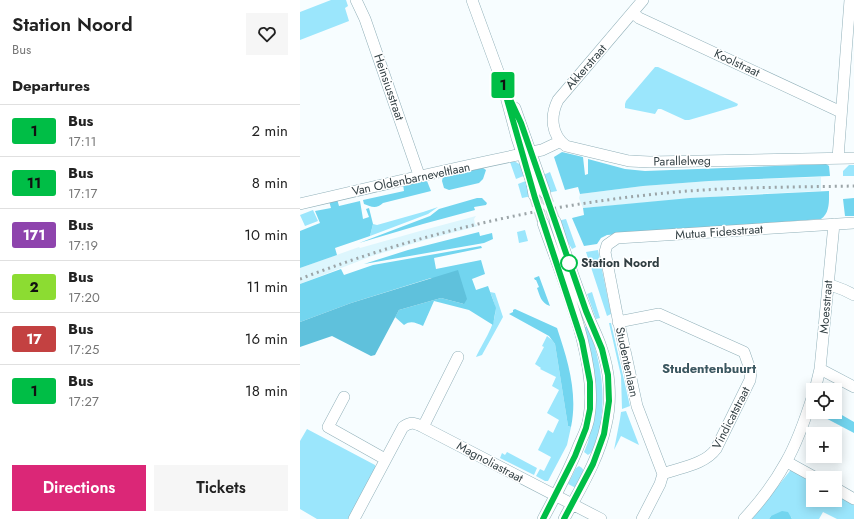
<!DOCTYPE html>
<html lang="en">
<head>
<meta charset="utf-8">
<style>
  :root { --surface:#fff; --page:#f6f6f6; --text:#222; --muted:#767676; --line:#e0e0e0; --accent:#db2777 }
  body { margin:0; font-family:Jost,sans-serif; background:var(--page); color:var(--text); height:100vh; display:flex; flex-direction:column; font-size:15px; white-space:nowrap }
  * { box-sizing:border-box; margin:0 }
  p { font-size:13px; color:var(--muted) }
  .icon { flex:none; width:22px; height:22px; fill:none; stroke:currentColor; stroke-width:2; stroke-linecap:round; stroke-linejoin:round }
  .map { position:relative; flex:1; overflow:hidden }
  .side { display:flex; flex-direction:column; background:var(--surface); width:300px }
  .side>* { flex:none }
  .badge { padding:0 8px; border-radius:3px; font-size:14px; line-height:26px }
  .buttons { position:absolute; left:506px; top:383px; display:grid; gap:8px }
  .buttons a { display:grid; place-items:center; width:36px; height:36px; border-radius:0px; background:var(--surface); box-shadow:0 2px 10px #0003; font-size:20px }
  .map>.badge { position:absolute; translate:-50% -50%; box-shadow:0 0 0 2px #fff }
  h2 { padding:0 12px; font-size:15px; line-height:36px }
  .round { display:grid; place-items:center; flex:none; width:42px; height:42px; border-radius:0px; background:var(--page) }
  .summary { display:flex; align-items:center; justify-content:space-between; height:68px; padding:0 12px }
  h1 { font-size:19px; font-weight:600; line-height:30px }
  .action { display:flex; gap:8px; margin-top:auto; padding:8px 12px }
  .action a { flex:1; height:46px; border-radius:0px; background:var(--accent); color:#fff; font-size:16px; font-weight:600; line-height:46px; text-align:center }
  .action a+a { background:var(--page); color:var(--text) }
  ul { padding:0; list-style:none }
  li { display:flex; align-items:center; gap:12px; height:52px; padding:0 12px; border-top:1px solid var(--line) }
  li div { flex:1 }
  li b { display:block; font-size:15px }
  li em { font-style:normal }
  li .badge { min-width:44px; font-weight:700; text-align:center }
  main { display:flex; flex:1; min-height:0 }
  .map>svg:first-child { display:block }
  .built { fill:#ddf6fd }
  .green { fill:#9be6fc }
  .forest { fill:#72d5ef }
  .water { fill:#5fc1dc }
  .lines { fill:none; stroke-linecap:round; stroke-linejoin:round }
  .minor-tunnel { stroke:#cfd7d9; stroke-width:11; stroke-dasharray:11 5.5; stroke-linecap:butt }
  .minor-casing { stroke:#91b0b9; stroke-width:12 }
  .minor { stroke:#fff; stroke-width:11 }
  .rail { stroke:#9ca5a8; stroke-width:3; stroke-dasharray:2 4; stroke-linecap:butt }
  .line-casing { stroke:#fff; stroke-width:9 }
  .line { stroke:#00be46; stroke-width:6 }
  .stop-dot { fill:#fff; stroke:#00be46; stroke-width:2 }
  .labels { text-anchor:middle; stroke-width:3; stroke-linejoin:round; paint-order:stroke }
  .street-label { font-size:12px; fill:#313e42; stroke:#fff }
  .stop-label { font-size:12px; font-weight:bold; fill:#313e42; stroke:#fff; text-anchor:start }
  .neighbourhood-label { font-size:13px; font-weight:bold; fill:#3b5760; stroke:#fff }
</style>
</head>
<body>
<main>
<section class="side">
<div class="summary"><div><h1>Station Noord</h1><p>Bus</p></div><a class="round"><svg class="icon" aria-label="heart" viewBox="0 0 24 24"><path d="M12 20l-8-8c-3-5 5-10 8-4 3-6 11-1 8 4z"/></svg></a></div>
<h2>Departures</h2>
<ul>
<li><span class="badge" style="background:#00be46;color:#111">1</span><div><b>Bus</b><p>17:11</p></div><em>2 min</em></li>
<li><span class="badge" style="background:#00be46;color:#111">11</span><div><b>Bus</b><p>17:17</p></div><em>8 min</em></li>
<li><span class="badge" style="background:#8e44ad;color:#fff">171</span><div><b>Bus</b><p>17:19</p></div><em>10 min</em></li>
<li><span class="badge" style="background:#8cdc32;color:#111">2</span><div><b>Bus</b><p>17:20</p></div><em>11 min</em></li>
<li><span class="badge" style="background:#c34141;color:#fff">17</span><div><b>Bus</b><p>17:25</p></div><em>16 min</em></li>
<li><span class="badge" style="background:#00be46;color:#111">1</span><div><b>Bus</b><p>17:27</p></div><em>18 min</em></li>
</ul>
<div class="action"><a>Directions</a><a>Tickets</a></div>
</section>
<div class="map">
<svg width="554" height="519" viewBox="0 0 554 519">
  <rect width="100%" height="100%" fill="#f7fdff"/>
  <path class="built" d="M521 177V191L434 195 283 208 279 198 280 194 343 186 409 181Z
    M176 216 174 219 175 224 178 226 125 240 72 256 0 284V268L59 247 60 248 120 231Z"/>
  <path class="green" d="M31 0H46L48 6 45 8 49 21 0 40V12Z
    M355 67H358L434 102 438 104 437 106 389 120H385L361 109H358L355 114 325 108V104L326 101Z
    M214 161 221 165 226 175 216 179 210 162Z
    M549 165H554V176H543V171Z
    M250 172 257 191 247 193 241 176Z
    M228 180 232 196 222 198 218 184Z
    M138 207 128 214 70 236 73 224 77 225 123 212Z
    M13 210 18 221 5 226 0 215Z
    M266 219 276 247 272 249 261 231 257 221Z
    M225 230 228 241 219 243 217 232Z
    M298 250 311 314 307 316 286 252Z
    M190 292 195 293 203 317 182 355 176 357C182 344 198 321 195 307 194 302 192 296 190 292Z
    M292 292 300 318 296 319 287 294Z
    M309 323H311L330 406 322 409 321 376Z
    M288 326C301 362 307 395 299 433 297 440 295 451 288 455L284 452 288 442 291 427 282 328Z
    M247 336 252 340 255 344 268 426 271 427 267 445 248 481H245L236 476 240 469 244 471 251 457 238 450 248 430 253 433 259 420 247 413 259 390 252 386 256 377 240 369 241 368 235 364 244 347 242 346Z
    M326 411 339 445 321 436 314 450 320 419 321 412Z
    M7 429 75 465 76 469 50 519H17L0 509V441Z
    M207 452 237 468 234 475 200 458 202 453 205 455Z
    M279 466 282 468 284 471 276 488 268 484 276 468Z
    M493 467 513 479V500H535V491L554 502V519H537L523 512 519 519H492L491 517 471 516 469 519H452Z"/>
  <path class="forest" d="M262 152 283 157 285 175 288 174V159L325 169 345 171 526 164 529 166 530 176 409 181 343 186 280 194 278 187 265 190 254 157Z
    M183 168 186 170 183 179 179 183 149 190 144 188 142 181 143 176Z
    M124 180 127 181 131 191 83 203C77 209 71 207 64 204L63 200 104 191 103 184Z
    M529 191C529 201 530 213 521 219L307 235 301 238 297 244 284 246 272 218 284 215 283 208 390 198Z
    M177 198H182L187 203 186 205 174 207 175 210 123 224 59 243 130 216 139 209Z
    M554 198V216H545L543 199Z
    M37 199 39 206 60 201 63 219 69 217 66 209 69 208 73 224 70 236 35 248 37 255 0 268V231L20 223 15 211 31 208 29 201Z
    M179 232 180 236 192 233 193 239 184 243 64 264 108 250Z
    M181 246 182 248 134 258 136 269 181 260 185 274 172 279 176 290 188 286 196 308 193 325 169 310 134 301 123 326C116 323 111 320 104 325L95 317 99 310 141 298 164 304 131 278 51 303 0 322V284L41 269 44 275 73 265Z
    M239 276 250 306C241 303 240 296 237 288L239 287 236 280H235L234 278Z
    M215 309 257 328C268 361 278 393 271 427L268 426 255 344 249 336 209 314 213 312V310Z
    M535 411 554 422V433L516 413Z
    M482 511 488 512 492 519H469L471 516Z"/>
  <path class="water" d="M158 270 167 299 164 304 141 298 99 310 75 355 71 356 32 336 0 347V322L51 303Z"/>
  <g class="lines">
    <path class="minor-tunnel" d="M245 193 255 221
      M234 195 243 223"/>
    <g class="minor-casing">
      <path id="minor" d="M56 0 65 19 119 175
        M172 0 202 82 217 138 232 183 234 195
        M343 0 258 100C250 116 251 135 266 146L329 161 350 162 554 158
        M333 13 339 18 541 112
        M215 108 245 193
        M538 158 550 0
        M0 204C80 185 161 166 242 150L259 142
        M255 221C265 251 274 281 286 310 290 323 297 334 301 347 310 371 312 400 306 425 299 459 280 489 264 519
        M528 284 544 290 554 295
        M318 322 359 314 444 352 451 372 450 380 416 449C404 465 381 467 363 474
        M520 369 554 387
        M515 390 520 369 534 224
        M44 397 28 427 85 459
        M123 427 301 519
        M487 462 516 478
        M363 474 337 406 317 314 305 252 307 245 317 238 554 223
        M535 488 554 499
        M54 519 103 427C111 421 115 423 123 427L158 357
        M243 519C256 495 269 471 279 445 283 436 288 427 289 417 299 361 261 276 243 223
        M342 519 360 484 363 474
        M444 519C460 502 475 482 486 462 498 441 506 417 513 395"/>
    </g>
    <use href="#minor" class="minor"/>
    <path class="rail" d="M0 279C124 231 255 202 388 191 443 187 499 187 554 186"/>
  </g>
  <g class="lines">
    <g class="line-casing">
      <path id="line" d="M243 519 275 456 286 428 290 409V382L282 341 235 198 202 82 221 123 286 311 302 349 308 375 309 401 304 434 293 464 264 519"/>
    </g>
    <use href="#line" class="line"/>
  </g>
  <circle class="stop-dot" cx="269" cy="263" r="8"/>
  <g class="labels">
    <g class="street-label">
      <text transform="translate(437 63) rotate(25)" y="4">Koolstraat</text>
      <text transform="translate(286 67) rotate(-49)" y="4">Akkerstraat</text>
      <text transform="translate(89 87) rotate(71)" y="4">Heinsiusstraat</text>
      <text transform="translate(382 161) rotate(-1)" y="4">Parallelweg</text>
      <text transform="translate(111 179) rotate(-12)" y="4">Van Oldenbarneveltlaan</text>
      <text transform="translate(419 232) rotate(-4)" y="4">Mutua Fidesstraat</text>
      <text transform="translate(526 307) rotate(-85)" y="4">Moesstraat</text>
      <text transform="translate(327 362) rotate(78)" y="4">Studentenlaan</text>
      <text transform="translate(431 418) rotate(-63)" y="4">Vindicatstraat</text>
      <text transform="translate(190 462) rotate(28)" y="4">Magnoliastraat</text>
    </g>
    <g class="stop-label">
      <text x="281" y="267">Station Noord</text>
    </g>
    <g class="neighbourhood-label">
      <text x="409" y="373">Studentenbuurt</text>
    </g>
  </g>
</svg>
<div class="buttons">
<a><svg class="icon" aria-label="locate" viewBox="0 0 24 24"><circle cx="12" cy="12" r="6"/><path d="M12 2v4M12 18v4M2 12h4M18 12h4"/></svg></a>
<a>+</a>
<a>−</a>
</div>
<b class="badge" style="left:203px;top:85px;background:#00be46;color:#111">1</b>
</div>
</main>
</body>
</html>
